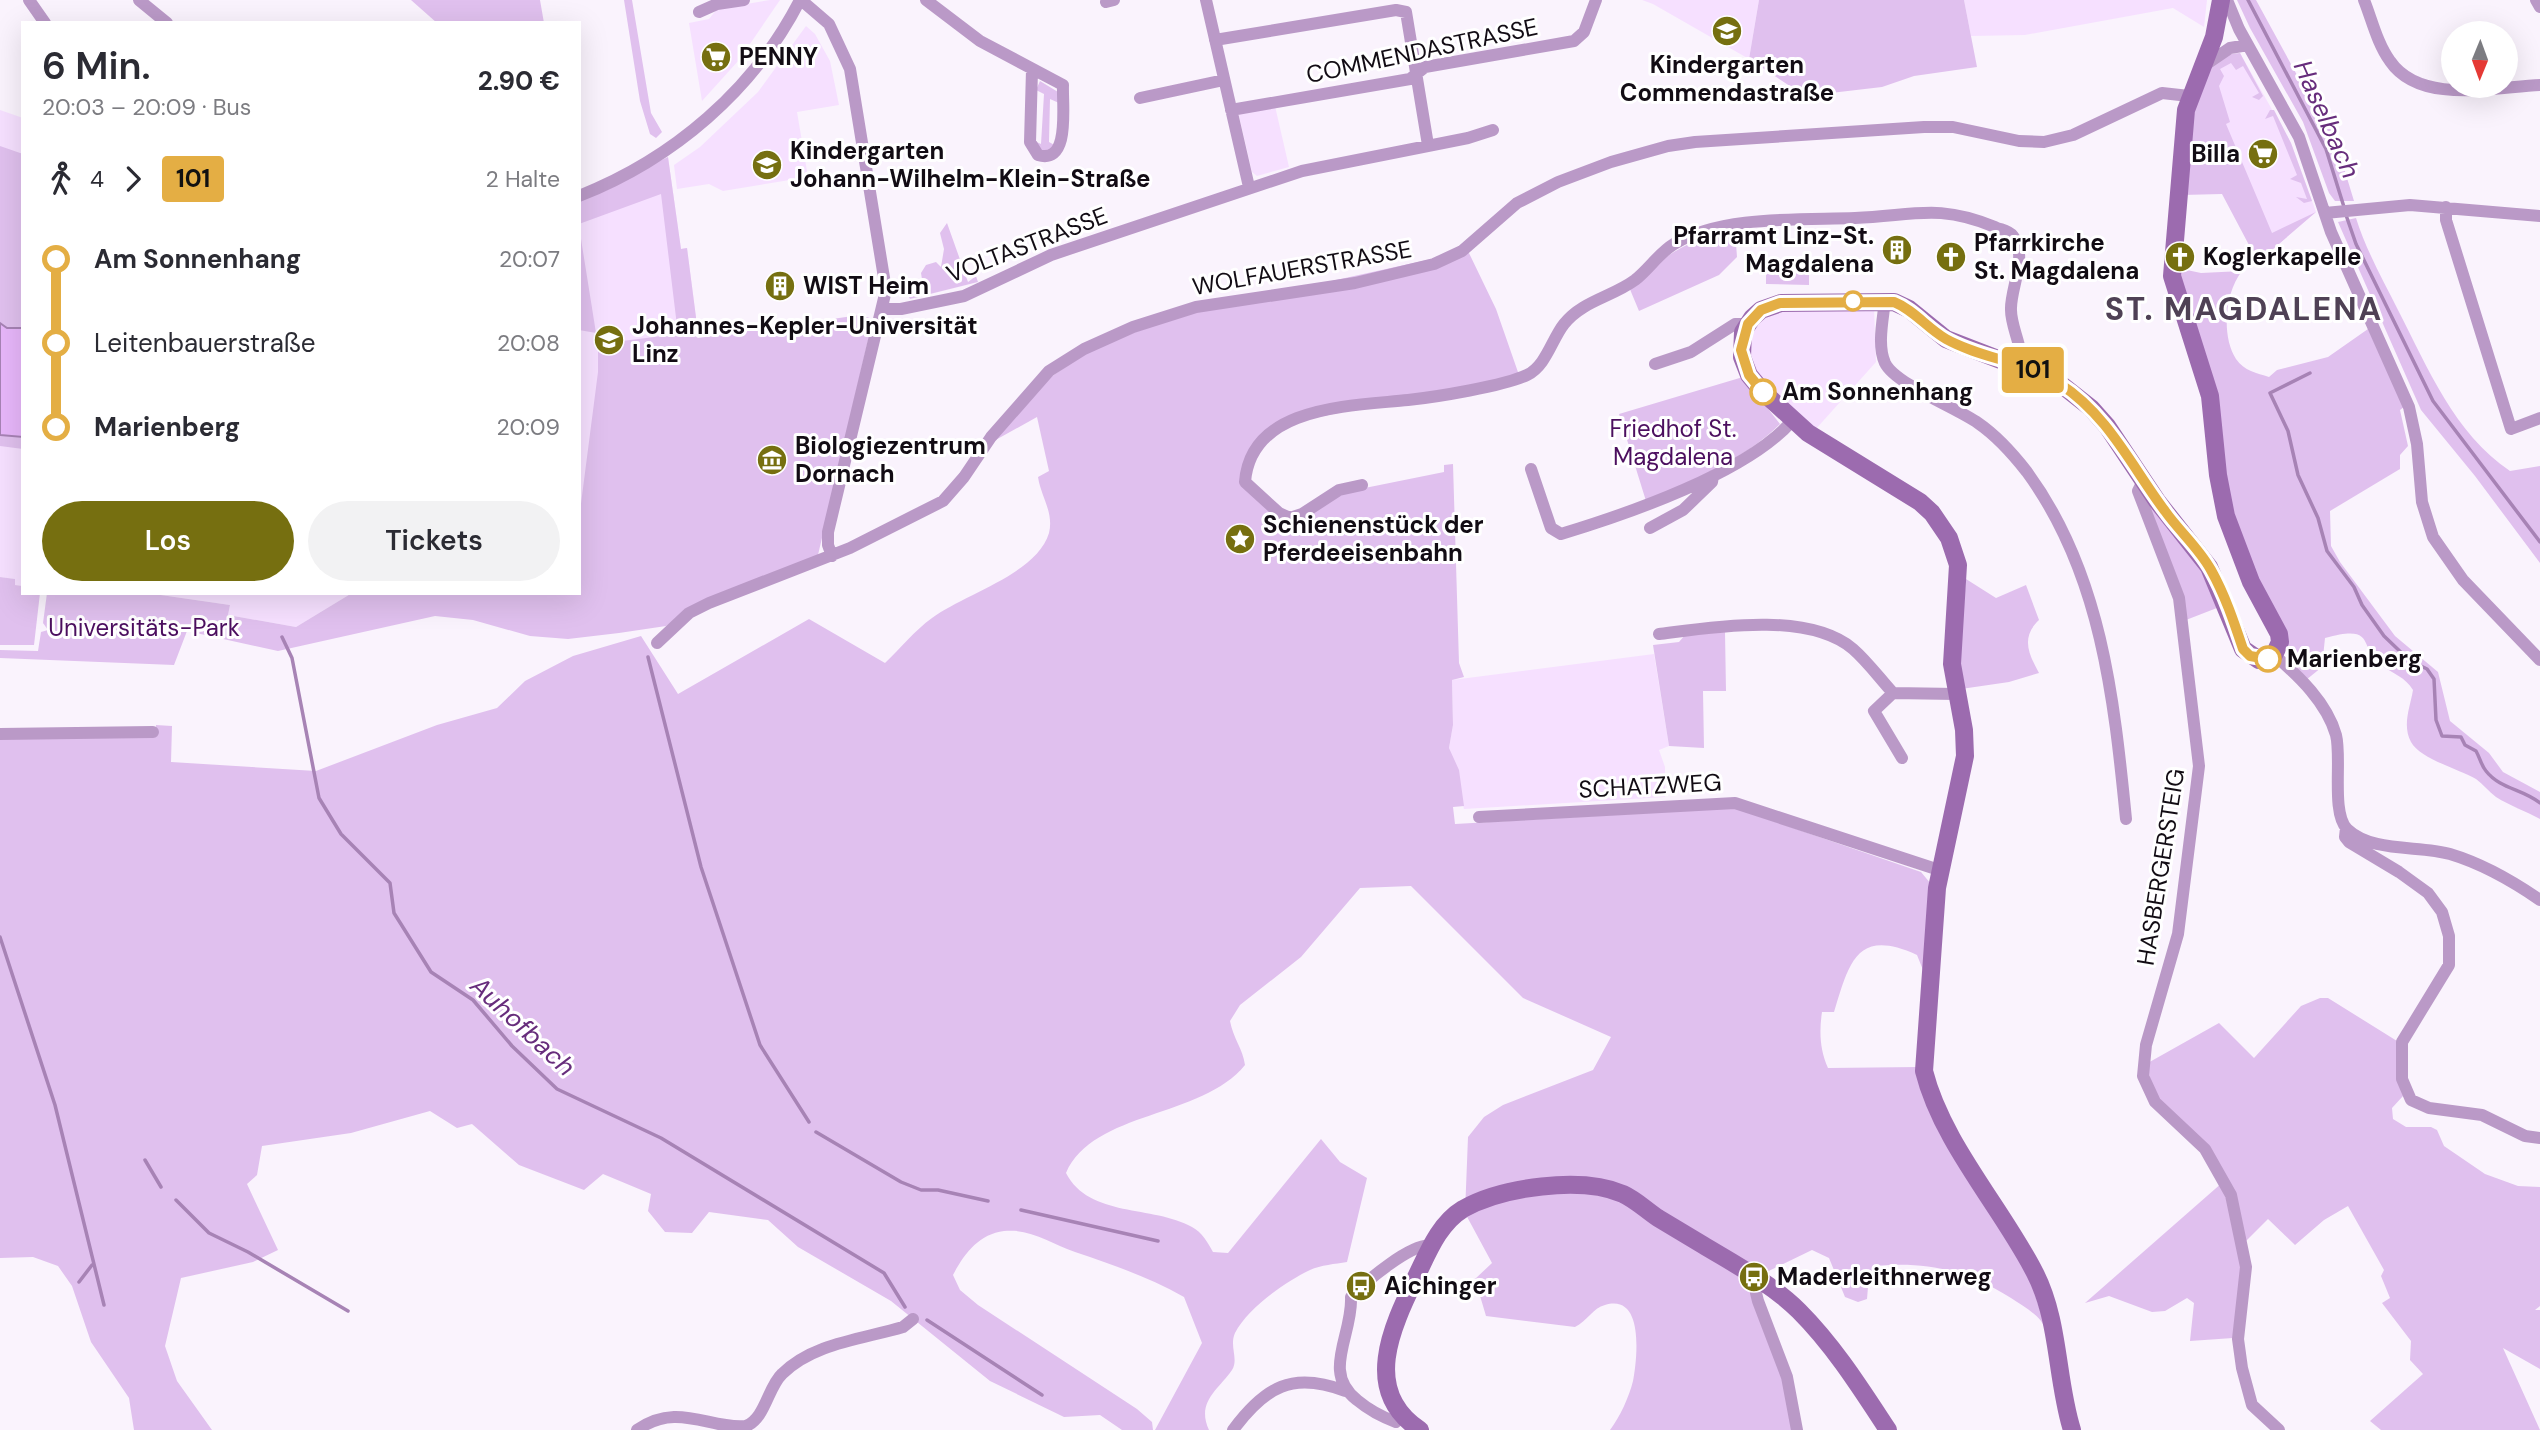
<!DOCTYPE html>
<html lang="de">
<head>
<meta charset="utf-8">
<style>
  :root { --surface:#fff; --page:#f2f2f3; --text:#2b2b33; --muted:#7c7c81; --accent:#766f10 }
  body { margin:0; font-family:"DM Sans",sans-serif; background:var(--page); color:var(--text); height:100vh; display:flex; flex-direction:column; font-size:26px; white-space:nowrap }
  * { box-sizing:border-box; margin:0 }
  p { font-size:23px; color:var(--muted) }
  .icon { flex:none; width:38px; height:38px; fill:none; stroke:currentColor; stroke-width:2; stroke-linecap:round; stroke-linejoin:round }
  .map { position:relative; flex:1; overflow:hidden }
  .sheet { position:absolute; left:21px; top:21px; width:560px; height:574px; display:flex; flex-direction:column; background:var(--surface); border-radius:0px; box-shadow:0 7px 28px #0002 }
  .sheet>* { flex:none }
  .badge { padding:0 14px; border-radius:5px; font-size:24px; line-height:46px }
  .needle { width:46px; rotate:181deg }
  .tools { position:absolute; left:2441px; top:21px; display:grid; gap:14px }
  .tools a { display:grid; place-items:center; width:77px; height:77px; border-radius:50%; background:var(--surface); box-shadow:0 7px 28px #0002; font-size:35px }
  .map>.badge { position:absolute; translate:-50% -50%; box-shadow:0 0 0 4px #fff }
  .legs { display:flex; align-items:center; gap:10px; height:77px; padding:0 21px; font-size:23px }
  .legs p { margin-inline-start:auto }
  .summary { display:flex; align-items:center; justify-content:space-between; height:119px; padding:0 21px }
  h1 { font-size:38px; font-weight:600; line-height:52px }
  .button { display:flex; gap:14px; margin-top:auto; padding:14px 21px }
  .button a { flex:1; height:80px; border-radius:42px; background:var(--accent); color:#fff; font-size:28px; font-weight:600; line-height:80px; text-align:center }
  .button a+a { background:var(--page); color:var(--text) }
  ul { padding:0 21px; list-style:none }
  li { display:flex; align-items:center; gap:24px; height:84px; font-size:26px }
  li i { display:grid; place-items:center; width:10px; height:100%; margin:0 9px; background:currentColor }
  li i::after { content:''; width:18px; height:18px; margin:-9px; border:5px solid; border-radius:50%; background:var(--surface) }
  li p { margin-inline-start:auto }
  li:first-child i { background:linear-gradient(#0000 50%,currentColor 0) }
  li:last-child i { background:linear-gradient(currentColor 50%,#0000 0) }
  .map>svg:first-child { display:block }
  .built { fill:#f6e0ff }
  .green { fill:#e0c0ee }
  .water { fill:#e7b6fa; stroke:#a783b5; stroke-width:2 }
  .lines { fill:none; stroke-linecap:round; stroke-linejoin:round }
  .stream { stroke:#a783b5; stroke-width:3.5 }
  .street { stroke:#ba99c7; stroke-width:12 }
  .secondary { stroke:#9c6baf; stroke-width:18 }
  .line-1-casing { stroke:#fff; stroke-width:16 }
  .line-1 { stroke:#e4ae44; stroke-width:10 }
  .stop-1-dot { fill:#fff; stroke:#e4ae44; stroke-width:3.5 }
  .labels { text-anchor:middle; stroke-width:6; stroke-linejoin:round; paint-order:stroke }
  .street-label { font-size:24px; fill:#120c14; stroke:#fff }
  .poi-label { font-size:24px; font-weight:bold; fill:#120c14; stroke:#fff; text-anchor:start }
  .stop-label { font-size:24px; font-weight:bold; fill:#120c14; stroke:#fff; text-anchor:start }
  .park-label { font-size:24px; fill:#4c0f5f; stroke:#fff }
  .water-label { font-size:26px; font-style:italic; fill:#672d7c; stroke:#fff }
  .district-label { font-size:32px; font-weight:bold; letter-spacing:2px; fill:#4f4155; stroke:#fff }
</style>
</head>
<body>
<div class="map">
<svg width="2540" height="1430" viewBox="0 0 2540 1430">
  <rect width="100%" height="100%" fill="#faf3fd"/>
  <path class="built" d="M770 0H780L739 60 702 101 689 23 709 19 717 9Z
    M1642 0H1759L1749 59 1653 4Z
    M1964 0H2207L2204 27 2173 8 2025 35 1971 36Z
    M806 26 815 34 830 61 839 105 797 112 808 177 723 191 709 184 677 189 674 165 700 147 758 92Z
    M2240 53 2291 143 2316 212 2274 248 2208 100 2213 66Z
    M1275 106 1289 167 1257 176 1252 172 1238 112Z
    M0 110 23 118V586L14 585V579L0 577Z
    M668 157 681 249 687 248 697 325 599 378 579 523V200Z
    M1874 308 1876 362 1815 430 1773 392 1751 364 1750 336 1763 319 1781 311Z
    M147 593H352L296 627 228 615 230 605Z
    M1654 654 1669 746 1659 750 1665 767V797L1464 809 1449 748 1453 725 1452 680Z"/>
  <path class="green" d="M411 0H540L544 23H437Z
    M624 0H632L651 113 662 132 656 138 650 134 640 101Z
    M1759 0H1964L1977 67 1914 76 1882 87 1805 96 1749 59Z
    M2237 0H2256L2315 108 2320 106 2333 132 2354 201H2335L2329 193 2303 122 2250 28Z
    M2240 53 2263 96 2259 100 2252 97 2259 93 2243 66 2236 70 2231 63 2220 69 2224 76 2219 86 2230 122 2226 124 2272 233 2316 212 2258 262 2222 194 2182 195C2185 157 2188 54 2240 53Z
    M1040 81 1058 92 1059 103 1050 99 1049 142 1058 147 1045 154 1032 140 1041 144 1044 94 1036 90Z
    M2270 110H2274L2291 143 2312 201 2304 203 2296 197 2307 199 2301 183 2290 179 2297 175 2273 116 2265 119Z
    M0 146 23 154V449L0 446Z
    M668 157 681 249 687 248 697 325 680 334 691 333 698 338 860 315 873 319 818 555 703 601 666 626 619 633 568 639 530 636 473 620 435 616 278 651 187 631 174 665 0 658V650L38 651 41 632 48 630 43 623 47 593H147L230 605 228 615 296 627 352 593H579V519L598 372V344L678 334 661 194 579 224V200Z
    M2356 218C2366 250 2383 280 2398 310 2428 368 2454 433 2510 471L2540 466V563L2475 476 2421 410 2338 222Z
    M947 223 968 282 976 276 978 282 910 299 908 295 924 292 921 273 926 265 936 262 941 267 944 249 940 233Z
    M579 227 581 239 596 333 579 330Z
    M1735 230 1737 257 1719 275 1639 311 1629 287C1666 255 1686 239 1735 230Z
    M1468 251 1496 309 1519 375 1276 426 1244 469 1286 529 1340 493 1444 472V465L1453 464 1459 663 1464 677 1452 680 1453 725 1449 748 1459 770 1464 806 1453 807 1455 824 1735 808 1921 872 1931 884 1925 975 1917 955C1856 927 1849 964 1834 1012H1822C1819 1032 1820 1050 1828 1068L1918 1067 2024 1262 2052 1346C2048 1338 2046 1328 2041 1321 2033 1311 2021 1305 2011 1298 1969 1271 1926 1261 1876 1266L1869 1275 1867 1299 1858 1302 1845 1297 1829 1258 1812 1250 1750 1280 1751 1293 1777 1354 1793 1430H1610C1620 1417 1629 1397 1633 1381 1637 1360 1645 1293 1605 1305 1593 1308 1587 1321 1575 1327L1486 1316 1475 1279 1492 1263 1465 1213 1468 1137 1484 1117 1503 1105 1593 1070 1611 1037 1523 998 1411 886 1360 888 1301 957 1240 1005 1230 1021C1233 1038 1243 1049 1245 1065 1201 1119 1094 1110 1066 1173 1089 1218 1153 1205 1192 1227 1202 1232 1208 1243 1213 1252L1228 1253 1321 1139 1340 1162 1367 1178 1347 1262C1335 1264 1321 1265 1310 1270 1285 1282 1248 1308 1235 1333 1229 1346 1239 1359 1232 1370 1218 1390 1196 1402 1209 1430H1155L1202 1343 1184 1297C1149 1277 1113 1265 1075 1252 1052 1244 1030 1228 1004 1231 979 1234 964 1254 953 1275L960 1290 978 1305 1137 1409 1152 1422 1153 1430H1122L1100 1415 1064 1417 990 1381 891 1301 798 1247 768 1220 709 1212 692 1233 665 1232 648 1211 651 1194 603 1174 584 1190 519 1165 472 1124 457 1128 430 1111 351 1133 262 1146 257 1175 247 1184 278 1250 253 1262 181 1278 165 1346 177 1381 212 1430H134L129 1398 91 1342 72 1286 58 1266 33 1257 0 1258V739L156 737V725L172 726 171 762 316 771 437 725 497 708 525 681 573 656 641 636 678 694 809 619 885 663C900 649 915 630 932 618 964 594 1037 574 1049 533 1054 512 1041 497 1038 477L1049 471 1037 417 992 442 1042 383 1093 348 1186 313Z
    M1766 267H1809V285L1766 284Z
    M2182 269 2201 273 2242 271C2225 292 2221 336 2236 359 2244 371 2257 373 2269 377L2277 370 2328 357 2368 329 2404 407 2400 410 2408 446 2400 455V469L2330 511 2331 546 2340 562 2395 636 2438 672 2450 721 2489 753 2503 772 2540 792V819C2526 811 2510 806 2496 797 2489 792 2483 784 2476 779 2459 769 2420 759 2411 742 2402 725 2410 708 2413 690 2405 677 2394 674 2382 666 2357 649 2379 623 2325 638L2322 667 2306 680 2291 661 2287 639 2263 593 2234 523 2179 274Z
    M1743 377 1780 424C1743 461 1692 480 1646 501L1619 414Z
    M2144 493 2195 558 2222 606 2186 620Z
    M0 577 15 579V585L23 586V593H40L34 645H0Z
    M1966 579 1996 598 2026 585 2039 620C2021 637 2028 653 2039 673L2009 682 1961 689 1958 674Z
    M1725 632 1726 691H1703L1704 748 1669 746 1653 645 1679 642 1685 635Z
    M2320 998H2328L2397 1041 2403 1096 2392 1108 2393 1119 2406 1127H2431L2437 1130 2444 1146 2485 1174 2518 1186 2540 1187V1306L2535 1310H2540V1369L2503 1348 2540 1430H2381L2370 1421 2423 1374 2410 1360 2411 1341 2382 1303 2390 1298 2381 1276 2384 1270 2348 1206 2324 1220 2295 1245 2268 1219 2246 1241 2231 1186 2156 1099 2146 1064 2219 1023 2254 1058 2301 1006Z
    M2223 1182 2242 1255 2233 1338 2190 1341 2194 1303 2187 1298 2165 1311 2152 1312 2109 1296 2085 1303Z"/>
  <path class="water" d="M0 323 7 328H23V437L0 435Z"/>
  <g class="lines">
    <path class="stream" d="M2248 0 2326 149 2344 207
      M2346 215 2356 244 2433 401 2540 542
      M2310 373 2270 393 2288 431 2298 475 2318 518 2327 551 2354 587 2362 605 2384 636 2409 660 2427 669 2434 679 2436 720 2442 736 2461 737 2465 745 2476 751C2480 758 2481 765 2486 771 2500 789 2523 789 2540 803
      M282 637 292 658 319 798 341 834 390 883 394 913 431 972 473 1000 512 1046 557 1089 661 1138 884 1273 905 1307
      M648 657 701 867 760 1045 809 1122
      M0 937 55 1105 104 1305
      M816 1132 901 1182 921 1190H938L988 1201
      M145 1160 161 1187
      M176 1200 209 1233 248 1252 348 1311
      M1021 1210 1158 1241
      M79 1282 92 1265
      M927 1320 1042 1395"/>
    <path class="street" d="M29 0 45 23
      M139 0 167 23
      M801 0 829 24 850 69 886 290 828 532V545L832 556
      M926 0 980 41 1063 85C1062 105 1071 165 1038 155L1030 142 1032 70
      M1206 0 1249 187
      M2227 0 2239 29 2299 137 2331 232 2409 407 2417 444 2422 502 2433 537 2463 580 2540 660
      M2364 0C2372 20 2377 43 2390 61 2420 105 2494 87 2540 85
      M2536 0 2540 7
      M1106 2 1114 0
      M699 12 717 4 744 0
      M1215 40 1396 10 1406 12 1428 145
      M2205 65 2230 48 2248 45
      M1140 98 1224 80
      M1231 110 1410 79 1425 67 1574 41 1584 32 1596 0
      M579 196C673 159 754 90 800 0
      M2446 207V220L2511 429 2540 418
      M2325 213 2410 205 2540 216
      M1885 300C1883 320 1877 345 1885 363 1895 384 1957 408 1978 423 1997 436 2013 454 2027 472 2101 573 2114 698 2126 819
      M883 309H901L964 296 1051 255 1302 171 1468 138 1493 130
      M1655 364 1691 352 1735 324H1747
      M1531 469 1551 528 1561 534C1627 514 1747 473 1792 421
      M2143 481 2138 491 2179 598 2199 766 2178 934 2146 1045 2143 1076 2155 1102 2205 1149 2231 1195 2246 1267 2238 1339 2242 1368 2252 1405 2279 1430
      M1362 485 1339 490 1302 514 1290 518 1279 513 1245 482C1251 405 1352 406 1408 400 1436 397 1504 386 1527 375 1546 366 1552 339 1564 324 1582 301 1612 297 1635 280 1649 269 1659 253 1674 244 1722 215 1801 220 1855 218 1913 216 1937 203 1995 227 2001 230 2008 230 2013 236 2028 255 2011 287 2011 308 2010 327 2024 347 2020 365
      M1650 528 1683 510 1712 482 1713 476
      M1659 634C1713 627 1808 611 1853 649 1868 662 1880 679 1893 693
      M657 643 689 613 709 603 850 548 943 501 964 477 991 437 1049 371 1084 349 1133 327 1196 307 1355 283 1434 264 1462 251 1517 203 1558 182 1611 162 1668 146 1695 142 1924 127H1953L2019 141 2044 142 2073 135 2162 93 2189 96
      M2274 655C2299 676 2327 703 2336 735 2342 758 2331 813 2347 829 2372 853 2419 845 2450 854 2480 863 2514 882 2540 900
      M0 734 153 732
      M1902 758 1874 711 1893 693 1956 694
      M1479 817 1735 803 1939 870
      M2346 828 2345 837 2349 842 2399 872 2428 893 2442 912 2449 936V965L2402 1042V1079L2411 1100 2429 1108 2482 1115 2525 1136 2540 1138
      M1761 1281 1756 1293 1758 1301 1787 1377 1797 1430
      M1396 1422C1382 1417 1369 1410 1357 1400 1321 1372 1353 1335 1351 1297 1364 1283 1413 1241 1432 1246
      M637 1430C678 1401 710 1430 746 1426 765 1419 768 1387 782 1374 813 1343 863 1339 903 1327L913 1319
      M1233 1430C1265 1387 1292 1371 1345 1391"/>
    <path class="secondary" d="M1420 1430C1359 1390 1394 1323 1418 1273 1429 1250 1440 1223 1463 1209 1502 1187 1581 1176 1623 1194 1636 1200 1646 1210 1658 1218 1673 1227 1688 1236 1703 1245 1736 1265 1772 1284 1799 1311 1834 1346 1861 1389 1888 1430
      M2072 1430C2056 1379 2060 1322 2035 1273 2002 1208 1942 1143 1924 1071L1937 888 1965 756 1964 730 1952 664 1958 565 1949 538 1932 513 1920 502 1808 433 1763 392 1749 375 1742 357 1743 332 1752 318 1761 310 1781 303 1894 302 1909 309 1946 339 2058 382 2091 408 2107 426 2157 501 2209 567 2243 649 2259 660 2274 655 2280 642 2279 634 2251 582 2226 516 2218 475 2210 396 2172 276 2186 110 2214 37 2221 0"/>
  </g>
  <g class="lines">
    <g class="line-1-casing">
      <path id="line-1" d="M1763 392 1749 375 1741 350 1748 324 1761 310 1780 303 1894 302C1914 310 1927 328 1946 339 1982 359 2025 361 2060 384 2108 415 2132 467 2165 511 2179 531 2199 548 2211 570 2225 595 2234 622 2243 649L2250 656 2268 659"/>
    </g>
    <use href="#line-1" class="line-1"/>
  </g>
  <defs>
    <g id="school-disc" transform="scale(1.575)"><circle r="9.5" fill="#766f10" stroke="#fff"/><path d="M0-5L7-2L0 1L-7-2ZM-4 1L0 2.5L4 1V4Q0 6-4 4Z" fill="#fff"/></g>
    <g id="supermarket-disc" transform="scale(1.575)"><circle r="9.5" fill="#766f10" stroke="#fff"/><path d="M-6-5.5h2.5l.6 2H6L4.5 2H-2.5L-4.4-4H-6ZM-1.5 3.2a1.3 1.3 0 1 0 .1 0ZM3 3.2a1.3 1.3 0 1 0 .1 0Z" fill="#fff"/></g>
    <g id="building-disc" transform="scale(1.575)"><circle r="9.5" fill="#766f10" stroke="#fff"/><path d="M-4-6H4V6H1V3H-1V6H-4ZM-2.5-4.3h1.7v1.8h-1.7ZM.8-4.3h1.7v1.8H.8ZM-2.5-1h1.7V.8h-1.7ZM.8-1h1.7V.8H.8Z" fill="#fff"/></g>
    <g id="church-disc" transform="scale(1.575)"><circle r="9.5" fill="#766f10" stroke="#fff"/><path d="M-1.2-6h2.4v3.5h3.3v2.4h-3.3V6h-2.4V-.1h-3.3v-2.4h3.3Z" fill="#fff"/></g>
    <g id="university-disc" transform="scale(1.575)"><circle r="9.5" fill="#766f10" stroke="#fff"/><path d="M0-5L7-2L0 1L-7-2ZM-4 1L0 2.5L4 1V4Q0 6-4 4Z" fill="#fff"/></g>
    <g id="museum-disc" transform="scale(1.575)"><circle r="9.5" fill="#766f10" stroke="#fff"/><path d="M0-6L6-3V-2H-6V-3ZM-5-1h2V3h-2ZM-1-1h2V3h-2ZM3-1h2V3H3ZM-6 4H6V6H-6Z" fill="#fff"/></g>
    <g id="sight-disc" transform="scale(1.575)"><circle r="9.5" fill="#766f10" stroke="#fff"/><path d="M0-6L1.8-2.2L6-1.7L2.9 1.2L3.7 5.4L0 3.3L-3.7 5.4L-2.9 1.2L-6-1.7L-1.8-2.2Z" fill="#fff"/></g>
    <g id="bus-disc" transform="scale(1.575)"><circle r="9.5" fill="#766f10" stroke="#fff"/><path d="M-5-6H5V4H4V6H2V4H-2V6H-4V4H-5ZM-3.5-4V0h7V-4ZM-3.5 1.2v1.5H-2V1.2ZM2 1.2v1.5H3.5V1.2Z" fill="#fff"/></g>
  </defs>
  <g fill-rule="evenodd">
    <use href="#school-disc" x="1727" y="31"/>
    <use href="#supermarket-disc" x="716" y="57"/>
    <use href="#supermarket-disc" x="2263" y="154"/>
    <use href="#school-disc" x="767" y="165"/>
    <use href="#building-disc" x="1897" y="250"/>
    <use href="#church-disc" x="1951" y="257"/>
    <use href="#church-disc" x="2180" y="257"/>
    <use href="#building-disc" x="780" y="286"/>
    <use href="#university-disc" x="609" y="340"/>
    <use href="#museum-disc" x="772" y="460"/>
    <use href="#sight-disc" x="1240" y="539"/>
    <use href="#bus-disc" x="1754" y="1277"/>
    <use href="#bus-disc" x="1361" y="1286"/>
  </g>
  <g class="stop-1-dot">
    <circle cx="1853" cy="301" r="9"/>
    <circle cx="1763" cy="392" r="12"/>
    <circle cx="2268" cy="659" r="12"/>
  </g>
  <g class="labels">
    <g class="street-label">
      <text transform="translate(1422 51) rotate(-12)" y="8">COMMENDASTRASSE</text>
      <text transform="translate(1027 245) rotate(-21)" y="8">VOLTASTRASSE</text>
      <text transform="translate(1302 268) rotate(-10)" y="8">WOLFAUERSTRASSE</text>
      <text transform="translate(1650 786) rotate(-3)" y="8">SCHATZWEG</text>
      <text transform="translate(2161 867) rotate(-81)" y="8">HASBERGERSTEIG</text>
    </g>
    <g class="poi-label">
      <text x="739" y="65">PENNY</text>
      <text x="1727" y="73" text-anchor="middle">Kindergarten<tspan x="1727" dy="28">Commendastraße</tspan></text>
      <text x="790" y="159">Kindergarten<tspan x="790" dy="28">Johann-Wilhelm-Klein-Straße</tspan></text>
      <text x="2240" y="162" text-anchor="end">Billa</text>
      <text x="1874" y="244" text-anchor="end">Pfarramt Linz-St.<tspan x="1874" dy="28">Magdalena</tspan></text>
      <text x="1974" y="251">Pfarrkirche<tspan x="1974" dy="28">St. Magdalena</tspan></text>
      <text x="2203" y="265">Koglerkapelle</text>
      <text x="803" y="294">WIST Heim</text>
      <text x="632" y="334">Johannes-Kepler-Universität<tspan x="632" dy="28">Linz</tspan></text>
      <text x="795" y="454">Biologiezentrum<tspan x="795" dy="28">Dornach</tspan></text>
      <text x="1263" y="533">Schienenstück der<tspan x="1263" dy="28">Pferdeeisenbahn</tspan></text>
      <text x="1777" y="1285">Maderleithnerweg</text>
      <text x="1384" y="1294">Aichinger</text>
    </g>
    <g class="stop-label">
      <text x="1782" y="400">Am Sonnenhang</text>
      <text x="2287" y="667">Marienberg</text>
    </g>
    <g class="park-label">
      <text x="1673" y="437">Friedhof St.<tspan x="1673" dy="28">Magdalena</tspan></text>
      <text x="144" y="636">Universitäts-Park</text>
    </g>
    <g class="water-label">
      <text transform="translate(2327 119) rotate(66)" y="9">Haselbach</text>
      <text transform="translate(523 1026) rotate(43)" y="9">Auhofbach</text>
    </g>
    <g class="district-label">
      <text x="2244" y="320">ST. MAGDALENA</text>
    </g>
  </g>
</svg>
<div class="tools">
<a><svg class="needle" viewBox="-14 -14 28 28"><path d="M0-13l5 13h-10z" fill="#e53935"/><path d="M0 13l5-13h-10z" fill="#7c7c81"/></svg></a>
</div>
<b class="badge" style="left:2033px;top:370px;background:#e4ae44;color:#111">101</b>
<section class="sheet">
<div class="summary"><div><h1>6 Min.</h1><p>20:03 – 20:09 · Bus</p></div><b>2.90 €</b></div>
<div class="legs"><svg class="icon" aria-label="walk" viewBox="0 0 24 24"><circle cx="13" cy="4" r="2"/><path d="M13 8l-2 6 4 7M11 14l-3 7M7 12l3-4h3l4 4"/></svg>4<svg class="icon" aria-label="forward" viewBox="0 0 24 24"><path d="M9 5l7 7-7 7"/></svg><b class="badge" style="background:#e4ae44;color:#111">101</b><p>2 Halte</p></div>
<ul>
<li><i style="color:#e4ae44"></i><b>Am Sonnenhang</b><p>20:07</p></li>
<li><i style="color:#e4ae44"></i><span>Leitenbauerstraße</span><p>20:08</p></li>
<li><i style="color:#e4ae44"></i><b>Marienberg</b><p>20:09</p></li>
</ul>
<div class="button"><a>Los</a><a>Tickets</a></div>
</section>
</div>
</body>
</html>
